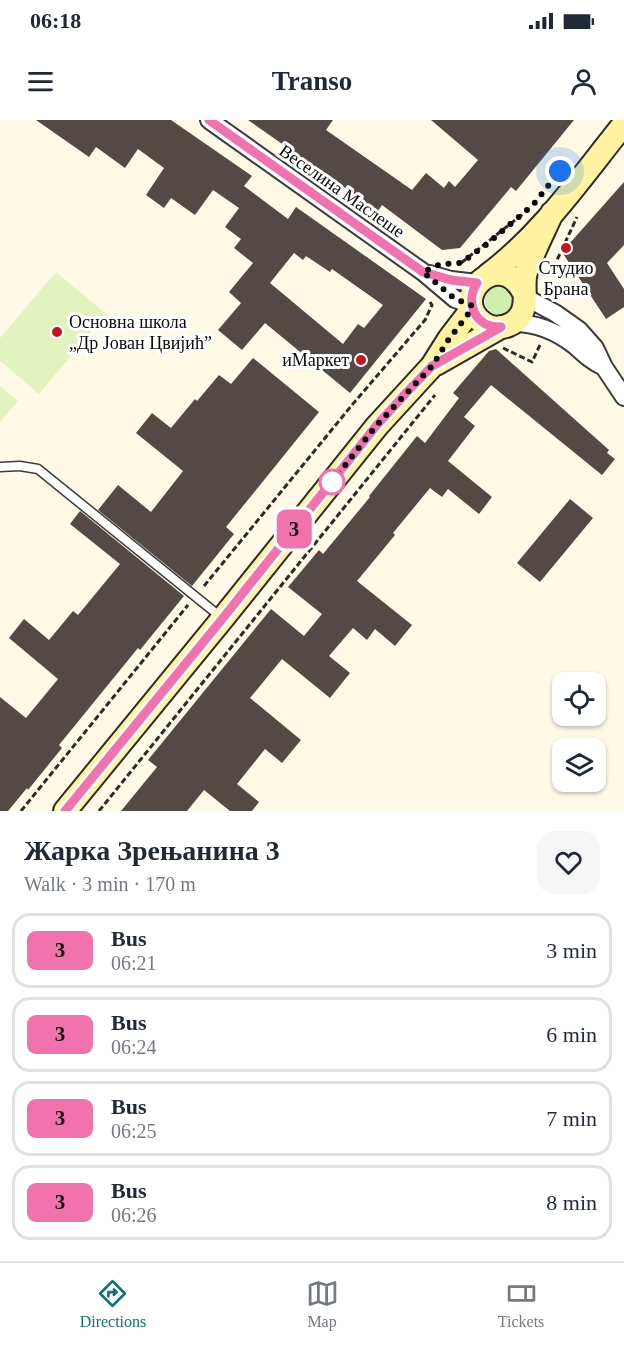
<!DOCTYPE html>
<html lang="en">
<head>
<meta charset="utf-8">
<style>
  :root { --surface:#fff; --page:#f6f6f7; --text:#1f2937; --muted:#747a83; --line:#e0e1e3; --accent:#0f766e }
  body { margin:0; font-family:"Times New Roman",serif; background:var(--page); color:var(--text); height:100vh; display:flex; flex-direction:column; font-size:22px; white-space:nowrap }
  * { box-sizing:border-box; margin:0 }
  p { font-size:20px; color:var(--muted) }
  .icon { flex:none; width:33px; height:33px; fill:none; stroke:currentColor; stroke-width:2; stroke-linecap:round; stroke-linejoin:round }
  .map { position:relative; height:691px; overflow:hidden }
  .details { display:flex; flex-direction:column; background:var(--surface); flex:1 }
  .details>* { flex:none }
  .badge { padding:0 12px; border-radius:9px; font-size:21px; line-height:39px }
  .controls { position:absolute; left:552px; top:552px; display:grid; gap:12px }
  .controls a { display:grid; place-items:center; width:54px; height:54px; border-radius:12px; background:var(--surface); box-shadow:0 2px 4px #0004; font-size:30px }
  .you { position:absolute; width:30px; height:30px; margin:-15px; border:4px solid #fff; border-radius:50%; background:#1a73e8; box-shadow:0 0 0 9px #1a73e833 }
  .map>.badge { position:absolute; translate:-50% -50%; box-shadow:0 0 0 3px #fff }
  .round { display:grid; place-items:center; flex:none; width:63px; height:63px; border-radius:18px; background:var(--page) }
  .summary { display:flex; align-items:center; justify-content:space-between; height:102px; padding:0 24px }
  h1 { font-size:28px; font-weight:700; line-height:45px }
  ul { padding:0; list-style:none }
  li { display:flex; align-items:center; gap:18px; height:75px; margin:0 12px 9px; padding:0 12px; border:3px solid var(--line); border-radius:18px }
  li div { flex:1 }
  li b { display:block; font-size:22px }
  li em { font-style:normal }
  li .badge { min-width:66px; font-weight:700; text-align:center }
  .status { display:flex; justify-content:space-between; align-items:center; height:42px; padding:0 30px; background:var(--surface); direction:ltr }
  .status svg { height:16px; fill:currentColor }
  header { display:flex; justify-content:space-between; align-items:center; height:78px; padding:0 24px; background:var(--surface); font-size:27px; font-weight:700 }
  .dock { display:flex; justify-content:space-around; align-items:center; height:84px; border-top:2px solid var(--line); background:var(--surface); font-size:16px; color:var(--muted) }
  .dock a { display:grid; justify-items:center; gap:3px }
  .dock .current { color:var(--accent) }
  .map>svg:first-child { display:block }
  .green { fill:#cfedac }
  .pitch { fill:#e2f3bf }
  .building { fill:#534a45; fill-rule:evenodd }
  .lines { fill:none; stroke-linecap:round; stroke-linejoin:round }
  .service-casing { stroke:#3c3c3c; stroke-width:11 }
  .minor-casing { stroke:#3c3c3c; stroke-width:20 }
  .secondary-casing { stroke:#2b2b2b; stroke-width:26 }
  .path { stroke:#2b2b2b; stroke-width:3; stroke-dasharray:6 3; stroke-linecap:butt }
  .service { stroke:#fff; stroke-width:8 }
  .minor { stroke:#fff; stroke-width:16 }
  .secondary { stroke:#fff3a1; stroke-width:22 }
  .line-casing { stroke:#fff; stroke-width:14 }
  .line { stroke:#f172ac; stroke-width:9 }
  .walk { stroke:#090909; stroke-width:6; stroke-dasharray:0 10.8 }
  .poi-dot { fill:#c61521; stroke:#fff; stroke-width:2 }
  .stop-dot { fill:#fff; stroke:#f172ac; stroke-width:3 }
  .labels { text-anchor:middle; stroke-width:6; stroke-linejoin:round; paint-order:stroke }
  .street-label { font-size:18px; fill:#090909; stroke:#fff }
  .poi-label { font-size:18px; fill:#090909; stroke:#fff }
</style>
</head>
<body>
<div class="status"><b>06:18</b><svg viewBox="0 0 49 12"><path d="M0 12V9h3v3zM5 12V6h3v6zM10 12V3h3v9zM15 12V0h3v12zM26 1h20v11H26zM47 4h2v5h-2z"/></svg></div>
<header><svg class="icon" aria-label="menu" viewBox="0 0 24 24"><path d="M4 6h16M4 12h16M4 18h16"/></svg>Transo<svg class="icon" aria-label="person" viewBox="0 0 24 24"><circle cx="12" cy="8" r="4"/><path d="M4 21q1-7 8-7t8 7"/></svg></header>
<div class="map">
<svg width="624" height="691" viewBox="0 0 624 691">
  <rect width="100%" height="100%" fill="#fff9e6"/>
  <path class="green" d="M485 181a14 14 0 1 1 28 0a14 14 0 1 1-28 0Z"/>
  <path class="pitch" d="M56 152 106 194 39 274 0 241V218Z
    M0 266 18 281 0 302Z"/>
  <path class="building" d="M36 0H171L252 56 244 66 288 99 296 87 426 179 350 273 265 203 242 230 218 210 241 183 229 172 253 143 234 128 241 119 225 107 239 88 213 70 195 95 171 78 164 88 146 75 164 48 138 29 125 48 96 27 89 37ZM294 133 303 140 306 136 330 152 332 149 383 185 364 208 358 204 343 224 270 163Z
    M248 0H333L326 10 412 70 426 53 444 68 449 61 455 67 478 40 431 0H574L516 71 511 67 460 128 442 130 382 85 378 91Z
    M624 62V125L607 143 624 169V187L606 199 562 132Z
    M496 229 609 330 607 333 615 339 602 355 491 265 464 297 475 306 448 341 492 377 479 394 448 369 442 377 430 368 393 413 395 415 357 461 412 505 395 526 375 509 367 520 353 508 329 536 350 553 330 578 282 539 250 578 301 620 282 643 265 629 237 664 259 682 252 691H230L204 670 187 691H121L157 647 148 640 271 489 304 516 322 494 288 467 319 430 323 434 370 377 369 376 417 316 425 323 459 278 453 273 489 231Z
    M253 238 319 292 226 407 234 414 192 466 98 390 118 365 151 392 183 351 136 313 152 293 171 308 195 279 197 281 219 255 231 264Z
    M570 379 593 398 540 462 517 443Z
    M80 391 184 476 140 530 138 528 59 625 62 628 28 670 27 668 8 691H0V577L26 598 58 559 9 518 24 499 49 520 73 491 78 495 120 444 70 404Z"/>
  <g class="lines">
    <g class="service-casing">
      <path id="service" d="M0 347 20 346 38 349 222 498"/>
    </g>
    <g class="minor-casing">
      <path id="minor" d="M209 0 423 152 455 179 471 185
        M430 154 451 160 477 163
        M525 177 555 193 579 210 595 228 604 247 624 277
        M513 203C536 203 556 211 574 225 584 234 591 241 604 247"/>
    </g>
    <g class="secondary-casing">
      <path id="secondary" d="M488 155C542 115 582 56 624 4
        M523 171C498 127 448 178 483 203 490 208 500 209 509 205 514 203 519 198 522 193 528 180 522 166 526 152 533 132 543 113 552 93
        M436 244 501 207
        M65 691 223 498 377 306 432 246 449 219 472 189"/>
    </g>
    <path class="path" d="M461 143 524 93
      M553 174 551 153 577 97
      M503 228 532 242 540 225
      M204 466 352 285 425 200 432 185 430 182
      M21 691 188 485
      M99 691 435 275"/>
    <use href="#service" class="service"/>
    <use href="#minor" class="minor"/>
    <use href="#secondary" class="secondary"/>
  </g>
  <g class="lines">
    <g class="line-casing">
      <path id="line" d="M65 691 223 498 376 306 406 273 432 246 501 207C476 208 464 184 477 163L451 160 423 152 209 0"/>
    </g>
    <use href="#line" class="line"/>
    <path class="walk" d="M332 362 376 306 432 246 449 219 472 189 471 185 455 179 423 152 441 144 461 143 487 124 533 85 560 51"/>
  </g>
  <g class="poi-dot">
    <circle cx="566" cy="128" r="6"/>
    <circle cx="57" cy="212" r="6"/>
    <circle cx="361" cy="240" r="6"/>
  </g>
  <circle class="stop-dot" cx="332" cy="362" r="12"/>
  <g class="labels">
    <g class="street-label">
      <text transform="translate(342 71) rotate(35)" y="6">Веселина Маслеше</text>
    </g>
    <g class="poi-label">
      <text x="566" y="154">Студио<tspan x="566" dy="21">Брана</tspan></text>
      <text x="69" y="208" text-anchor="start">Основна школа<tspan x="69" dy="21">„Др Јован Цвијић”</tspan></text>
      <text x="349" y="246" text-anchor="end">иМаркет</text>
    </g>
  </g>
</svg>
<div class="controls">
<a><svg class="icon" aria-label="locate" viewBox="0 0 24 24"><circle cx="12" cy="12" r="6"/><path d="M12 2v4M12 18v4M2 12h4M18 12h4"/></svg></a>
<a><svg class="icon" aria-label="layers" viewBox="0 0 24 24"><path d="M12 4l9 5-9 5-9-5zM3 14l9 5 9-5"/></svg></a>
</div>
<div class="you" style="left:560px;top:51px"></div>
<b class="badge" style="left:294px;top:409px;background:#f172ac;color:#111">3</b>
</div>
<section class="details">
<div class="summary"><div><h1>Жарка Зрењанина 3</h1><p>Walk · 3 min · 170 m</p></div><a class="round"><svg class="icon" aria-label="heart" viewBox="0 0 24 24"><path d="M12 20l-8-8c-3-5 5-10 8-4 3-6 11-1 8 4z"/></svg></a></div>
<ul>
<li><span class="badge" style="background:#f172ac;color:#111">3</span><div><b>Bus</b><p>06:21</p></div><em>3 min</em></li>
<li><span class="badge" style="background:#f172ac;color:#111">3</span><div><b>Bus</b><p>06:24</p></div><em>6 min</em></li>
<li><span class="badge" style="background:#f172ac;color:#111">3</span><div><b>Bus</b><p>06:25</p></div><em>7 min</em></li>
<li><span class="badge" style="background:#f172ac;color:#111">3</span><div><b>Bus</b><p>06:26</p></div><em>8 min</em></li>
</ul>
</section>
<nav class="dock">
<a class="current"><svg class="icon" aria-label="directions" viewBox="0 0 24 24"><path d="M12 3l9 9-9 9-9-9zM9 14v-3h6M13 9l2 2-2 2"/></svg>Directions</a>
<a><svg class="icon" aria-label="map" viewBox="0 0 24 24"><path d="M3 6l6-2 6 2 6-2v14l-6 2-6-2-6 2zM9 4v14M15 6v14"/></svg>Map</a>
<a><svg class="icon" aria-label="tickets" viewBox="0 0 24 24"><path d="M3 7h18v10H3zM15 7v10"/></svg>Tickets</a>
</nav>
</body>
</html>
